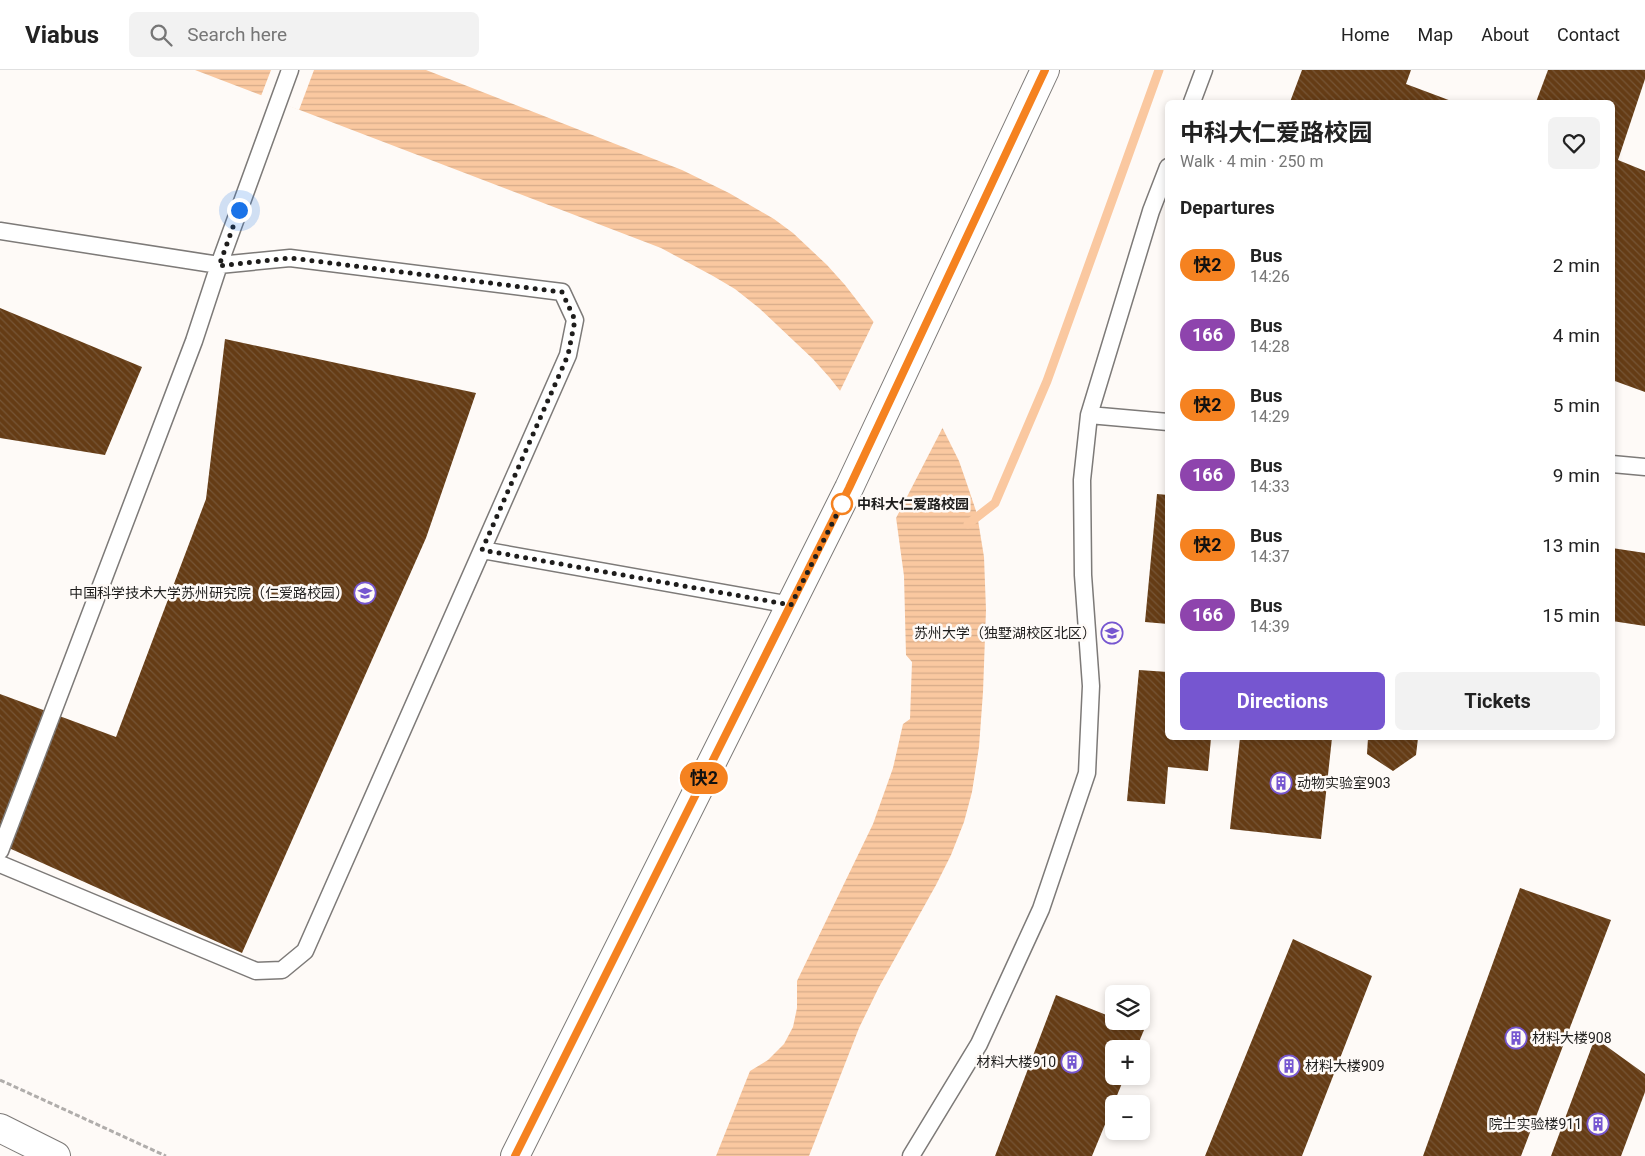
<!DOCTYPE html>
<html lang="en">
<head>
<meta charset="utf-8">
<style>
  :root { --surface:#fff; --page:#f2f2f2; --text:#222; --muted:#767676; --line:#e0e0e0; --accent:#7656d0 }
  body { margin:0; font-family:Roboto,"Noto Sans SC",sans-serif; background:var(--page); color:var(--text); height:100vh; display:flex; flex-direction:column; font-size:19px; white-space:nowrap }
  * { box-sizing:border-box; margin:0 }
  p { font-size:16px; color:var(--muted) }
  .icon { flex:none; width:28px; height:28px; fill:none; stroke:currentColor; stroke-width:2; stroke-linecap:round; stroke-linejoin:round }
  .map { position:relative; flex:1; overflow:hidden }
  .drawer { position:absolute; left:1165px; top:30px; width:450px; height:640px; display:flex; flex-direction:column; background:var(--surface); border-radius:8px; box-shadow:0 2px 8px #0003 }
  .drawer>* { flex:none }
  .badge { padding:0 10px; border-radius:16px; font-size:18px; line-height:32px }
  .fabs { position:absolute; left:1105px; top:915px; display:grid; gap:10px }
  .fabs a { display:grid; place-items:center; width:45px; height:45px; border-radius:8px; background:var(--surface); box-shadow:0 2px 8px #0003; font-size:25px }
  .you { position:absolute; width:25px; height:25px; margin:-12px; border:4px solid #fff; border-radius:50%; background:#1a73e8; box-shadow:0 0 0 8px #1a73e833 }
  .map>.badge { position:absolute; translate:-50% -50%; box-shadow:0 0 0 2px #fff }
  h2 { padding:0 15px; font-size:19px; line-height:45px }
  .round { display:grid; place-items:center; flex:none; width:52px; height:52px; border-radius:8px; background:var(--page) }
  .overview { display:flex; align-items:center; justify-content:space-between; height:85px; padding:0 15px }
  h1 { font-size:24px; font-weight:700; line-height:38px }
  .action { display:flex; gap:10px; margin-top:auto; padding:10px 15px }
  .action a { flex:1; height:58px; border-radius:8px; background:var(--accent); color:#fff; font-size:20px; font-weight:700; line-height:58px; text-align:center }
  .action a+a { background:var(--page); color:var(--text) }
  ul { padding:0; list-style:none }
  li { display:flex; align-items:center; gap:15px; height:70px; padding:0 15px }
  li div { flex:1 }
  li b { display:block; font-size:19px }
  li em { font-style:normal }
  li .badge { min-width:55px; font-weight:700; text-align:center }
  header { display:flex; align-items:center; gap:30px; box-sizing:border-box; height:70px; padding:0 25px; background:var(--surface); border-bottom:1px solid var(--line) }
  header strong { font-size:24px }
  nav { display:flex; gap:28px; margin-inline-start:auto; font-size:18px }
  .search { width:350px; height:45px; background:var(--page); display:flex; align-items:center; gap:12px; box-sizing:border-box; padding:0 18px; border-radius:8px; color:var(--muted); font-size:19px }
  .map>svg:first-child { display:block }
  .water { fill:url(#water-rules) }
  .pier { fill:#fefaf7 }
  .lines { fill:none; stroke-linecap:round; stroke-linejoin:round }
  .stream { stroke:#fac8a0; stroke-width:9 }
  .building { fill:url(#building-back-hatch) }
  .lane-casing { stroke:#7d7a78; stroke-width:19 }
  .secondary-casing { stroke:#7d7a78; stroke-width:30 }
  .primary-casing { stroke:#7d7a78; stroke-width:30 }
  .path { stroke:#b0adab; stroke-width:3; stroke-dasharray:5 2.5; stroke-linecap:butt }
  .lane { stroke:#fff; stroke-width:16 }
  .secondary { stroke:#fff; stroke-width:28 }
  .primary { stroke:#fff; stroke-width:28 }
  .line-casing { stroke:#fff; stroke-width:11 }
  .line { stroke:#f58220; stroke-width:8 }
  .walk { stroke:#1e1d1c; stroke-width:5; stroke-dasharray:0 9 }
  .stop-dot { fill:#fff; stroke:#f58220; stroke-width:2.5 }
  .labels { text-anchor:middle; stroke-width:5; stroke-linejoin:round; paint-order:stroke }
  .stop-label { font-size:14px; font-weight:bold; fill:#1e1d1c; stroke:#fefaf7; text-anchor:start }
  .poi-label { font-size:14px; fill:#1e1d1c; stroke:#fefaf7; text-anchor:end }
</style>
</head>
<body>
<header>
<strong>Viabus</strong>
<div class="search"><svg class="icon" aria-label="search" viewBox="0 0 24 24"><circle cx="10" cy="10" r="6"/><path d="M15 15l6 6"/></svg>Search here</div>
<nav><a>Home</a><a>Map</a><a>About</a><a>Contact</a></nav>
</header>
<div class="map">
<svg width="1645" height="1086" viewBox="0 0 1645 1086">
  <defs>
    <pattern id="water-rules" width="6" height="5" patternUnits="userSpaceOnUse" patternTransform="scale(1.25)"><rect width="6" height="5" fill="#fac8a0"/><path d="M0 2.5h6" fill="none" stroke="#d6ab89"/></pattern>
    <pattern id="building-back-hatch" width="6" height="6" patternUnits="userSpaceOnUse" patternTransform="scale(1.25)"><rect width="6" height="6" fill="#653c15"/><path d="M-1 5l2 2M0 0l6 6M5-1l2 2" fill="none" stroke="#765536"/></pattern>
  </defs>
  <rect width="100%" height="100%" fill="#fefaf7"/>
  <path class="water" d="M195 0H426L682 100 729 123 774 149 793 163 827 195 845 215 893 277 937 347 959 391 969 420 977 444 984 487 986 540 983 622 979 677 972 722 964 752 951 785 936 815 879 917 859 958 809 1086H716L750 1001 768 990 784 974 793 957 797 938V911L873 754 893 698 903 654 910 649 912 592 906 585 904 506 895 440 885 406 848 331 830 308 813 289 759 238 735 219 713 206 661 178Z"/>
  <path class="pier" d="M271 0H314L299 40 261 26Z
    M875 249 923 317 944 355 895 450 883 407 869 373 839 323Z"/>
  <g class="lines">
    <path class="stream" d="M968 454 995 433 1047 311 1159 0"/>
  </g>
  <path class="building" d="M1302 0H1411L1406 14 1454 32H1290Z
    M1548 0H1645V9L1618 90 1645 101V322L1612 310V32H1536Z
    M0 238 142 297 105 385 0 368Z
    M225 269 476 323 426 468 242 883 0 774V624L116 667 206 429Z
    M1157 424 1168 425V554L1145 552Z
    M1612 478 1645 483V556L1612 551Z
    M1139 600 1168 602V668H1211L1208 701 1168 697 1165 734 1127 731Z
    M1240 668H1332L1321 769 1230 759Z
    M1368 668H1418L1416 685 1393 701 1367 684Z
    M1520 818 1611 850 1521 1086H1423Z
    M1293 869 1372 906 1302 1086H1205Z
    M1056 925 1114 948V951H1122L1144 960 1136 979H1114V1006H1125L1092 1086H995Z
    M1595 968 1645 1004V1022L1621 1086H1551Z"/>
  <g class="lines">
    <g class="lane-casing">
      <path id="lane" d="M1192 32 1204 0
        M0 161 219 195 290 188 562 222 575 250 568 285 305 881 282 900 256 901 0 794
        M1089 345 1168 352
        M1612 394 1645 397
        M482 480 791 535
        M0 781 194 271 219 195 290 0
        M911 1086 979 974 1041 839 1087 703 1091 616 1083 505 1082 410 1089 345 1151 141 1168 97"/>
    </g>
    <g class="secondary-casing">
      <path id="secondary" d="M515 1086 849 418 1045 0"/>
    </g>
    <g class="primary-casing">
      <path id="primary" d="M0 1058 56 1086"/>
    </g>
    <path class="path" d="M0 1010 166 1086"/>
    <use href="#lane" class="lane"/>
    <use href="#secondary" class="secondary"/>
    <use href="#primary" class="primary"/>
  </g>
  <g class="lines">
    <g class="line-casing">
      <path id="line" d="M515 1086 849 418 1045 0"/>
    </g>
    <use href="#line" class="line"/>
    <path class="walk" d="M239 140 219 196 290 188 562 222 575 250 568 285 482 480 791 535 842 434"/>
  </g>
  <defs>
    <g id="university-ring" transform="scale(1.125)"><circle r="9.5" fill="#fefaf7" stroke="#7656d0" stroke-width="1.5"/><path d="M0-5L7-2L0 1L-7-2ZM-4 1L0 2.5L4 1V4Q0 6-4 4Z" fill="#7656d0"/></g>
    <g id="building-ring" transform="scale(1.125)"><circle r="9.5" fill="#fefaf7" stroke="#7656d0" stroke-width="1.5"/><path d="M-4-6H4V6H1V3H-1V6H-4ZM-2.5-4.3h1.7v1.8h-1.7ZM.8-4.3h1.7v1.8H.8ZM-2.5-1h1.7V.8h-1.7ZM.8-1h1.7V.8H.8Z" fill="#7656d0"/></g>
  </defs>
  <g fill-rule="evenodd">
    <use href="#university-ring" x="365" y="523"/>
    <use href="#university-ring" x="1112" y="563"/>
    <use href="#building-ring" x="1281" y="713"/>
    <use href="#building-ring" x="1516" y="968"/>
    <use href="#building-ring" x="1072" y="992"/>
    <use href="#building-ring" x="1289" y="996"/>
    <use href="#building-ring" x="1598" y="1054"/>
  </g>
  <circle class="stop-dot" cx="842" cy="434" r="10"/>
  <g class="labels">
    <g class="stop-label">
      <text x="857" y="439">中科大仁爱路校园</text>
    </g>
    <g class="poi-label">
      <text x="349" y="528">中国科学技术大学苏州研究院（仁爱路校园）</text>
      <text x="1096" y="568">苏州大学（独墅湖校区北区）</text>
      <text x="1297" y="718" text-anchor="start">动物实验室903</text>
      <text x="1532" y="973" text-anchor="start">材料大楼908</text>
      <text x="1056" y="997">材料大楼910</text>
      <text x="1305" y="1001" text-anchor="start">材料大楼909</text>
      <text x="1582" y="1059">院士实验楼911</text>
    </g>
  </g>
</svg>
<div class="fabs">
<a><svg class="icon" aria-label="layers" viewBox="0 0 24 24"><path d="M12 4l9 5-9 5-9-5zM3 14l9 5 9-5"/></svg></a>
<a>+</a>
<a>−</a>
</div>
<div class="you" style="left:239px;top:140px"></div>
<b class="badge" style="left:704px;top:708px;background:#f58220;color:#111">快2</b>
<section class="drawer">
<div class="overview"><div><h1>中科大仁爱路校园</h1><p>Walk · 4 min · 250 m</p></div><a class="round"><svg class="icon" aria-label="heart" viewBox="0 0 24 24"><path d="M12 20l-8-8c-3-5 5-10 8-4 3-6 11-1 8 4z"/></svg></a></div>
<h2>Departures</h2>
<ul>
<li><span class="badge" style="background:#f58220;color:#111">快2</span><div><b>Bus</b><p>14:26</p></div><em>2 min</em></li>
<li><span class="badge" style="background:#8e44ad;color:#fff">166</span><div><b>Bus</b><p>14:28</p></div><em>4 min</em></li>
<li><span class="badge" style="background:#f58220;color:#111">快2</span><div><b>Bus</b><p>14:29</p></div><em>5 min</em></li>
<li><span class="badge" style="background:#8e44ad;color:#fff">166</span><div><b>Bus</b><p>14:33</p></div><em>9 min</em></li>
<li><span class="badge" style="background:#f58220;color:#111">快2</span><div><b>Bus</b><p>14:37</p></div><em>13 min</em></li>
<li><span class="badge" style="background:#8e44ad;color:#fff">166</span><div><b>Bus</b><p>14:39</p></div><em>15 min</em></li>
</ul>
<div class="action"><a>Directions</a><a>Tickets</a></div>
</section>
</div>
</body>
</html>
